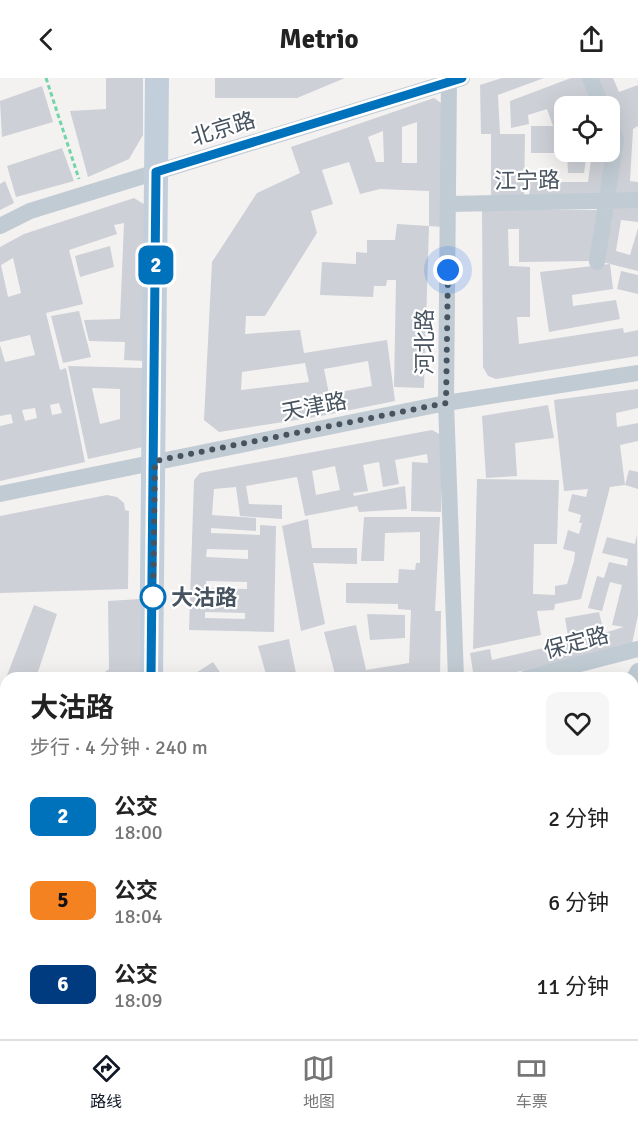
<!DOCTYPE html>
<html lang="zh">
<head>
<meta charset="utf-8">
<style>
  :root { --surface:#fff; --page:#f6f6f6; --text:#222; --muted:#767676; --line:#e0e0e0; --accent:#111827 }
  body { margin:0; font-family:Signika,"Noto Sans SC",sans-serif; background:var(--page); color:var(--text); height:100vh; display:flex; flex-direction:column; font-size:22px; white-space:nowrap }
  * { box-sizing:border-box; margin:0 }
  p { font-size:20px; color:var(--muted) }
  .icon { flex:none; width:33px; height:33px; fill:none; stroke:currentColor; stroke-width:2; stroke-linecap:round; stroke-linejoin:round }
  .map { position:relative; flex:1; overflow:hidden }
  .side { position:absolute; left:0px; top:594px; width:639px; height:368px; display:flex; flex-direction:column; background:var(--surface); border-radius:18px 18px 0 0; box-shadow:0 6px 24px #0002 }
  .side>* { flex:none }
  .badge { padding:0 12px; border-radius:9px; font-size:21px; line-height:39px }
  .fabs { position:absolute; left:554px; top:18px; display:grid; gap:12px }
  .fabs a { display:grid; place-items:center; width:66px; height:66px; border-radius:12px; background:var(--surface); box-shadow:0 6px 24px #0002; font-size:30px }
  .you { position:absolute; width:30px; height:30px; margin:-15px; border:4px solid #fff; border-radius:50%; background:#1a73e8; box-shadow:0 0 0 9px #1a73e833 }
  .map>.badge { position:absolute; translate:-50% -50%; box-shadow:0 0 0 3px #fff }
  .round { display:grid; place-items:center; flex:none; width:63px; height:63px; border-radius:12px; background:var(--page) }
  .summary { display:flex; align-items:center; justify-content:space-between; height:102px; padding:0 30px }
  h1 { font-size:28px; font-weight:700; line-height:45px }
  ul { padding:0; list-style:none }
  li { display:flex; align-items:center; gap:18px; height:84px; padding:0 30px }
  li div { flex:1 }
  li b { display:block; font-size:22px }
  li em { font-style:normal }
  li .badge { min-width:66px; font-weight:700; text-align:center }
  header { display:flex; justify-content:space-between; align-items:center; height:78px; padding:0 30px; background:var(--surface); font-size:27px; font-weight:700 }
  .tabs { display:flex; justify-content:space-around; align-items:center; height:84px; border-top:2px solid var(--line); background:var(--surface); font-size:16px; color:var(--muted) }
  .tabs a { display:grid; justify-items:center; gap:3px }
  .tabs .current { color:var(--accent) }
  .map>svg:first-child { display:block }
  .building { fill:#cdd0d6; fill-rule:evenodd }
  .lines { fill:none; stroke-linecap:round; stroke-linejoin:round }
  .path { stroke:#73d4a7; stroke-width:3; stroke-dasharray:4.5 3; stroke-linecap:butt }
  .street { stroke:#c1cbd3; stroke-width:16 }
  .secondary { stroke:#c3cedb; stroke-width:24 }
  .line-casing { stroke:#fff; stroke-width:14 }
  .line { stroke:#0072bc; stroke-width:9 }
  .walk { stroke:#475460; stroke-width:6; stroke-dasharray:0 10.8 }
  .stop-dot { fill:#fff; stroke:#0072bc; stroke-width:3 }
  .labels { text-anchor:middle; stroke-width:4.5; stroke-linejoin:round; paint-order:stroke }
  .street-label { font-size:22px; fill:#475460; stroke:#fff }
  .stop-label { font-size:22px; font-weight:bold; fill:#475460; stroke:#fff; text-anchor:start }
</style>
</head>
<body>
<header><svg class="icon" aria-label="back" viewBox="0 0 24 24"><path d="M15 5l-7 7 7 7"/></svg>Metrio<svg class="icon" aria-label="share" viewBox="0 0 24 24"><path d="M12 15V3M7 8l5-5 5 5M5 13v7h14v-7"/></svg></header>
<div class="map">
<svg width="638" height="961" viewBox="0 0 638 961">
  <rect width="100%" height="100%" fill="#f4f1f1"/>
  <path class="building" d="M106 0H143V57L129 81 88 99 70 33 106 31Z
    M215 0H345L297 20H215Z
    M502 0H544L498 17 500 56H525L524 121H491V56H481L480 7Z
    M571 0H586L598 28H579L576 22 572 24 574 28H564V75H531V48H553L547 31 528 37 529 46 511 50 510 23Z
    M596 0H613L619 14 638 7V48L633 51 630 103 638 104V117H617L613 113 619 57Z
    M42 8 53 44 2 59 0 23Z
    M434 20 441 25 442 149 429 148 424 310 394 309 396 202H387L386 208H374L373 219 320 217 322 184 356 186V174L367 175V162H395L397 146 429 148V113L380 111 360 116 349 84 322 92 333 126 311 133 317 155 265 238H246L245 256 300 252 304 275 387 262 395 323 316 339 219 354 204 342 212 184 257 115 300 95 291 69ZM417 44V85H402V49ZM383 53 384 84H376L368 59ZM368 283 372 308 329 316 324 291ZM305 285 309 304 241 312 242 294Z
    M62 70 74 103 16 119 7 88Z
    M567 74H587L584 95H568Z
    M592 74H610L604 120 529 121 530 104H588Z
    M5 103 14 125 0 132V106Z
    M134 120 147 128 145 283 124 282 125 264 89 263 84 242 120 241 124 145 114 147 117 156 69 172 83 226 46 235 60 292 66 290 85 384 0 403V348L13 345 11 336 0 338V267L5 284 35 277 30 257 0 264V169L24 156ZM13 180 21 215 8 219 1 187ZM59 325 62 335 52 337 50 327ZM35 330 37 340 25 343 22 332Z
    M611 125 638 126V144L621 142 616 173 630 177 638 150V193L610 186 613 211 572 217 573 228 616 222 620 241 549 254 540 194 610 186 603 184Z
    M482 131 598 132 591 183 519 184V151H508L509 188 530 189V239H517L519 266 623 250 624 255 638 252V278L496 301 488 298 483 289Z
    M110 168 114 189 80 199 75 178Z
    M621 193 638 197V216L617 211Z
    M79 233 91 279 63 285 51 238Z
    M68 288 143 290V369L88 381ZM92 310 120 311V341L100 346Z
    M638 311V330L616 335 617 349 638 345V363L620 367 625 407 610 409 581 521 555 526 554 532 537 533 541 557 473 571 477 401 559 402 557 466H534L533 516 555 517V508L567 506 574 483 575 474 563 471 568 452 579 456 582 445H579L581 437 568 433 572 416 586 419 588 411 564 413 554 322Z
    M548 327 554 360 515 365 517 398 486 400 482 338Z
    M432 352 441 357V434L411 433 412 384 428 385 427 376 395 382 399 406 383 409 379 384 363 387 368 413 353 415 354 418 405 408 407 431 359 434 357 428 305 438 297 399 246 408 249 426 282 427V441L240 438 236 409 214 411 212 437 256 440V453L211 450V455L260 457V447L276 448 274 554 189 552 194 402 200 395ZM335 388 340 412 316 417 312 393ZM207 471 248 472V481L206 479ZM206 503 247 504V511L206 510ZM205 534 245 535V541L205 540Z
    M629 392 638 394V411L625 407Z
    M107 417 117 419 124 425 125 432 129 433 128 511 0 515V438Z
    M364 439H440L435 533H441L440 600H336L324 554 356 547 366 592 409 585 411 532 398 531V526L346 525V505H398L399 491 415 492 416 485H420V454L385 455 384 483H361Z
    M308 441 312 470H357V486L313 485 325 546 301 553 282 448Z
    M637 456 638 537 632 566 491 600H474L470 575 490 571 492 582 569 564 565 540 599 534 604 555 624 549 612 547 622 507 610 504 602 533 588 530 597 498 604 500 609 484 627 488 628 481 602 475 607 459 635 466Z
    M140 521 139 600H97L109 591 108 523Z
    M34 527 57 536 36 600H6Z
    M367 536 405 537V560L370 562Z
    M289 561 297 600H267L258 568Z
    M213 584 224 600H188Z
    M6 602V623L0 621Z
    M638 670V735L633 743V679Z
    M633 763 638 766V808L633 805Z
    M0 764 5 765 1 782H0Z
    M633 819 638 823V829L633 837Z
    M0 823 5 825 1 843H0Z
    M638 898V931L633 928V907Z
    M6 948V956H72L80 961H1V951Z
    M186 956H239L238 961 185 960Z
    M262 956H321L320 961H262Z
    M326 956H393L390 961H323Z
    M460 956H540L548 961H457Z"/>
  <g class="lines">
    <path class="path" d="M46 0 79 101"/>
    <path class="street" d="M449 0 446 325 456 600
      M590 0 602 28
      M448 126 638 122
      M0 148 30 133 462 0
      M597 184 616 61 609 44
      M0 416 446 325 638 295
      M526 600 638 571
      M633 602 638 593
      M0 643 6 645
      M633 644 638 643
      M0 890 6 893
      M99 956 107 961
      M426 961 429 956"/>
    <path class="secondary" d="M151 600 157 0
      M147 961V956"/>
  </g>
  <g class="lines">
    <g class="line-casing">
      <path id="line" d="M151 600 156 94 462 0"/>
    </g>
    <use href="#line" class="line"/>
    <path class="walk" d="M153 519 155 383 446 325 448 192"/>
  </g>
  <circle class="stop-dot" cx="153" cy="519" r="12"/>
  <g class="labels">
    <g class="street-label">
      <text transform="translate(223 50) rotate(-17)" y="8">北京路</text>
      <text transform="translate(527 102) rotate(-1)" y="8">江宁路</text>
      <text transform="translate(424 264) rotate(-90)" y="8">河北路</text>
      <text transform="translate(314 328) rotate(-11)" y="8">天津路</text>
      <text transform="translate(576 564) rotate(-15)" y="8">保定路</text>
    </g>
    <g class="stop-label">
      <text x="171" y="527">大沽路</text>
    </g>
  </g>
</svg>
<div class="fabs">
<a><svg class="icon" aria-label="locate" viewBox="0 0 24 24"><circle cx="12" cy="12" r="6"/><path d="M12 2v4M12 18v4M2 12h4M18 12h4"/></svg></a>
</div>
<div class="you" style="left:448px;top:192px"></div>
<b class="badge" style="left:156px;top:187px;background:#0072bc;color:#fff">2</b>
<section class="side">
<div class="summary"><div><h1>大沽路</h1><p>步行 · 4 分钟 · 240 m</p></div><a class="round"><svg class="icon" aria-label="heart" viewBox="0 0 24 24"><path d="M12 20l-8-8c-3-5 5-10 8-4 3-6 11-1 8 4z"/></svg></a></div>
<ul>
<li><span class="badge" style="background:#0072bc;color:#fff">2</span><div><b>公交</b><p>18:00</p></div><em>2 分钟</em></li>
<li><span class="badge" style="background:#f58220;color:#111">5</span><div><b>公交</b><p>18:04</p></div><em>6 分钟</em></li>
<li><span class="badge" style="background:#003b80;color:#fff">6</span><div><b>公交</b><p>18:09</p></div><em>11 分钟</em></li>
</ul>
</section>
</div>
<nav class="tabs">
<a class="current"><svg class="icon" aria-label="directions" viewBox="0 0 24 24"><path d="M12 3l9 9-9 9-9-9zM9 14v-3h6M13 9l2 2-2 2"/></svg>路线</a>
<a><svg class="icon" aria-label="map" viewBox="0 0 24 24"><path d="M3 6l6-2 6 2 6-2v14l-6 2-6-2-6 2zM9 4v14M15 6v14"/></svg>地图</a>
<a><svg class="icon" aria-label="tickets" viewBox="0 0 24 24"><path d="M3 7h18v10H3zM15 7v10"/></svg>车票</a>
</nav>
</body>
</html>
